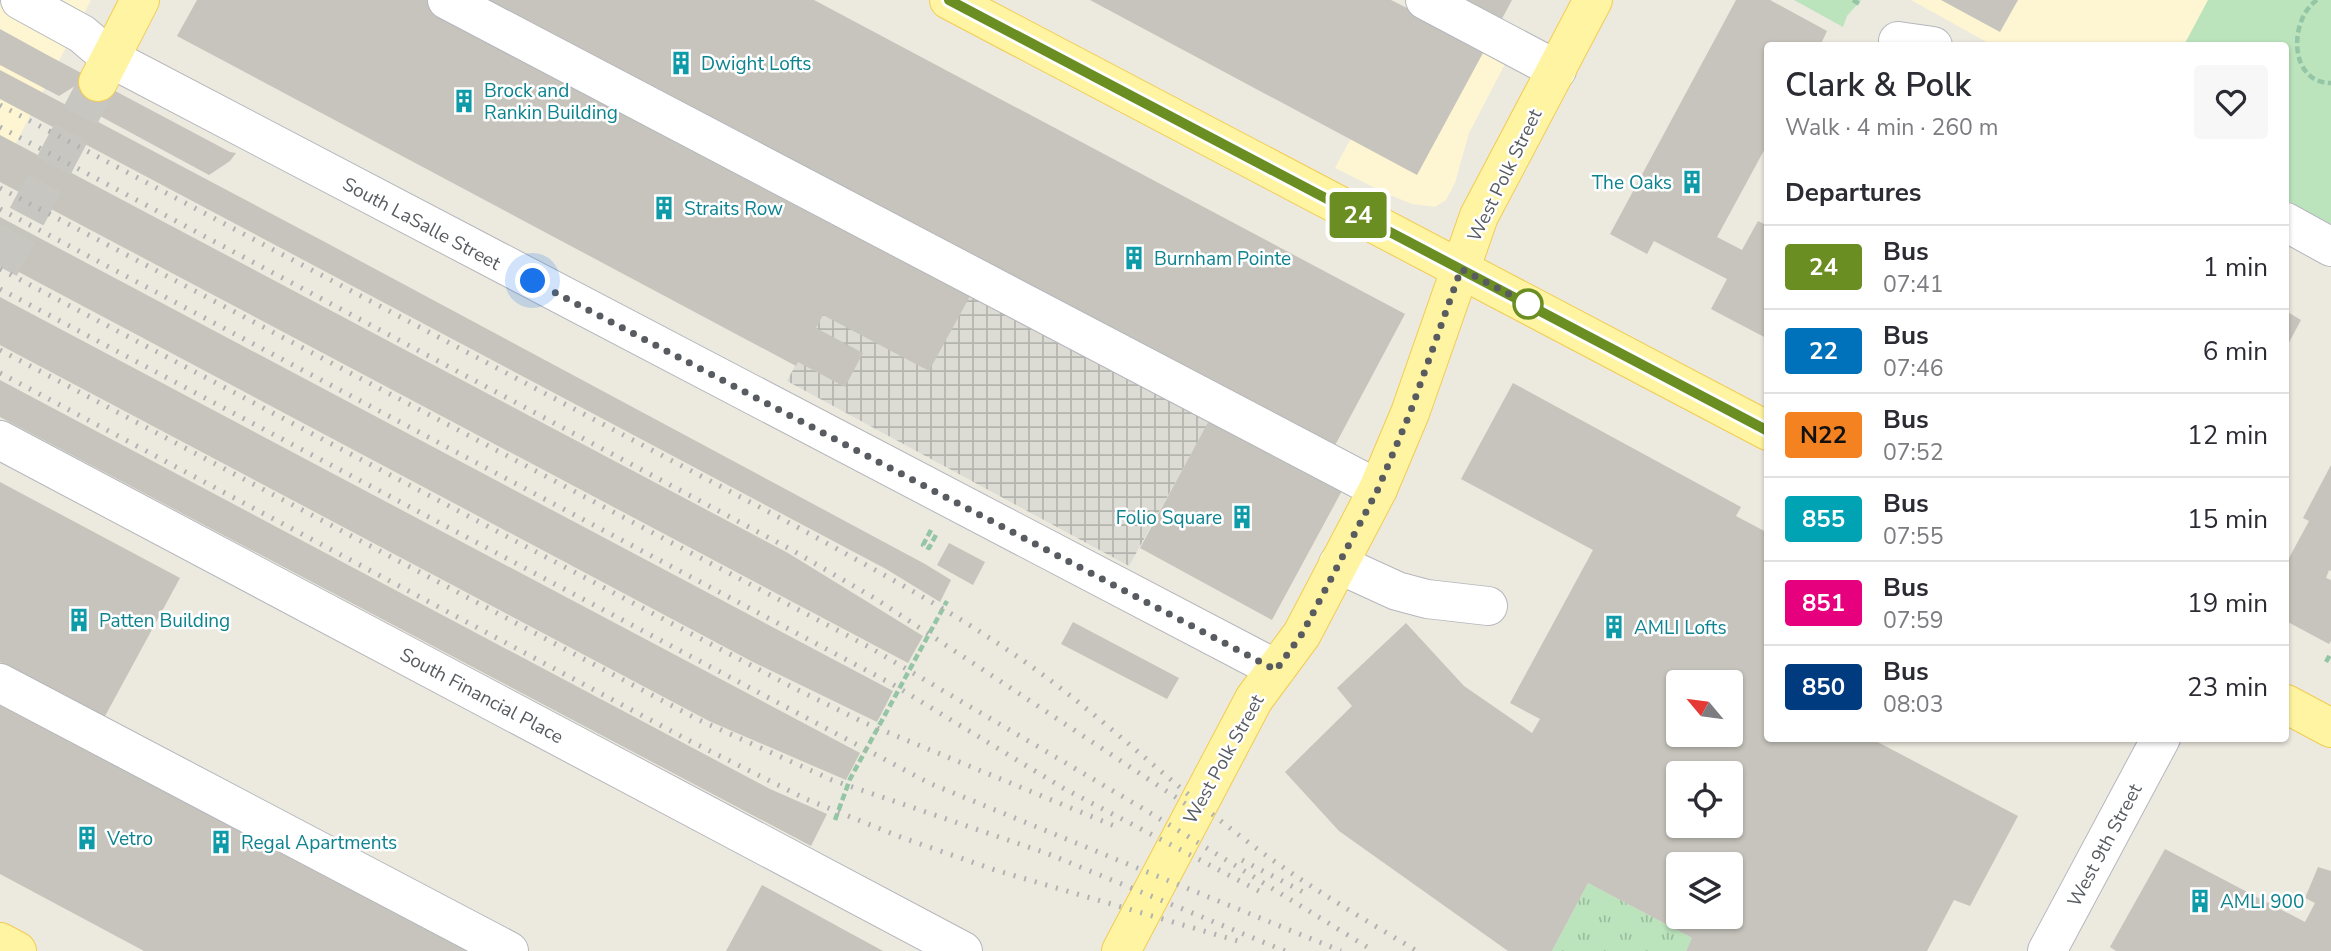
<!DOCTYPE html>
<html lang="en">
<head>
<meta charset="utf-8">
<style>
  :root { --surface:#fff; --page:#f7f7f7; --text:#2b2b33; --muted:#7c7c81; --line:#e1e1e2 }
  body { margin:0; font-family:"Nunito Sans",sans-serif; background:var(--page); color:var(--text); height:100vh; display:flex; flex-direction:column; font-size:26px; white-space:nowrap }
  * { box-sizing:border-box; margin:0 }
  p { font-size:23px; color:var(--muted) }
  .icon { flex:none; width:38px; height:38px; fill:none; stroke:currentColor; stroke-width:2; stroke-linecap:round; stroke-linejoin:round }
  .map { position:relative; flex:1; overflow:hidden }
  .side { position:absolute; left:1764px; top:42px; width:525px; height:700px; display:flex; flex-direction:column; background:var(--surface); border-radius:7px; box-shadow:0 2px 5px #0004 }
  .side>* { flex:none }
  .badge { padding:0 14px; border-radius:5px; font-size:24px; line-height:46px }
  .needle { width:46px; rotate:299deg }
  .buttons { position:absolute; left:1666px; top:670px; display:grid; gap:14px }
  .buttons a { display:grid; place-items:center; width:77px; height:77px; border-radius:7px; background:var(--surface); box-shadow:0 2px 5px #0004; font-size:35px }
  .you { position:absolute; width:35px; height:35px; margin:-18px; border:5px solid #fff; border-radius:50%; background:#1a73e8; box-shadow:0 0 0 10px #1a73e833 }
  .map>.badge { position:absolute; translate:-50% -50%; box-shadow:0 0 0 4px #fff }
  h2 { padding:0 21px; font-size:26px; line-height:63px }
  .round { display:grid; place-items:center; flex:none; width:74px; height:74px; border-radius:7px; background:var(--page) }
  .head { display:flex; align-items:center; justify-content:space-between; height:119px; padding:0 21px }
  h1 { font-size:33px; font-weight:600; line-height:52px }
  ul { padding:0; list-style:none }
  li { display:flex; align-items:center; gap:21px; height:84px; padding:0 21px; border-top:2px solid var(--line) }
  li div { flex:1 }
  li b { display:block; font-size:26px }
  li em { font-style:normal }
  li .badge { min-width:77px; font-weight:700; text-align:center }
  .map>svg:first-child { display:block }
  .commercial { fill:#fef6d2 }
  .industrial { fill:url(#industrial-grid) }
  .grass { fill:url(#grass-tufts) }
  .park { fill:#bbe4bd }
  .building { fill:#c6c4bc; fill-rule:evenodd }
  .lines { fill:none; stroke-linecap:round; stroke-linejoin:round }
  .major-tunnel { stroke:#c7c6c0; stroke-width:38; stroke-dasharray:38 19; stroke-linecap:butt }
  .minor-casing { stroke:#b5b7bd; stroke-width:40 }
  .major-casing { stroke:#f2cc52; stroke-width:40 }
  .path { stroke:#94c5a4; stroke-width:4.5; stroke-dasharray:7 3.5; stroke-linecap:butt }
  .minor { stroke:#fff; stroke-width:38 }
  .major { stroke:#fff4a1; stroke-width:38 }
  .rail { stroke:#b1b2b2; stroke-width:5; stroke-dasharray:2 9; stroke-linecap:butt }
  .line-casing { stroke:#fff; stroke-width:16 }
  .line { stroke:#6b8e23; stroke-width:10 }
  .walk { stroke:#585c61; stroke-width:7; stroke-dasharray:0 12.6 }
  .stop-dot { fill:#fff; stroke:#6b8e23; stroke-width:3.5 }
  .labels { text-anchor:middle; stroke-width:5; stroke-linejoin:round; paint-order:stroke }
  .culture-label { font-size:19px; fill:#0d838f; stroke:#fff; text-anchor:start }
  .street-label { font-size:19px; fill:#585c61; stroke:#fff }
</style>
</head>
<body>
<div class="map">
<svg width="2331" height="951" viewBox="0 0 2331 951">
  <defs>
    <pattern id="industrial-grid" width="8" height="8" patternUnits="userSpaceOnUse" patternTransform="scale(1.75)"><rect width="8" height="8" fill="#dcdbd4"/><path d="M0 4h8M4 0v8" fill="none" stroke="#b5b5af"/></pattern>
    <pattern id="grass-tufts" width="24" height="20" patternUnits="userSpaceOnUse" patternTransform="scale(1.75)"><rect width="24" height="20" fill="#bbe4bd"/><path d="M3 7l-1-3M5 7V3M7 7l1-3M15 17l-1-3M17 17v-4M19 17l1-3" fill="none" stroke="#9bbc9d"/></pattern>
  </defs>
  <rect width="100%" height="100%" fill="#ece9df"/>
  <path class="commercial" d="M0 0H91L0 173Z
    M1911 0H2209L2184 46 1992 45Z
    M1416 17 1514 47 1469 133 1455 183 1446 200 1435 207 1412 204 1387 194 1335 168Z"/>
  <path class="industrial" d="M869 229 1212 416 1129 566 787 381Z"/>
  <path class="grass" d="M1588 883 1692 938 1686 951H1552Z"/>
  <path class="park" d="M1794 0H1861L1847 16 1843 27Z
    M2208 0H2331V224L2286 200V46L2184 45Z"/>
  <path class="building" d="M197 0H440L975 287 929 371 823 315 816 328 863 353 845 387 798 362 796 366 177 36Z
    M488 0H814L1405 314 1332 451Z
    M1090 0H1391L1417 13 1416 17 1483 53 1417 175Z
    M1444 0H1512L1497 28Z
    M1736 0H1770L1827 31 1820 46H1768V143L1717 237 1742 250 1758 221 1768 226V339L1711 309 1727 279 1654 241 1647 254 1610 234Z
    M1941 0H2018L2000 32Z
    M0 29 51 57 87 76 83 81 59 96 0 65Z
    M0 70 323 241 925 564 951 580 940 602 886 569 0 99Z
    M102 84 230 152 236 153 230 161 209 175 100 116 99 89Z
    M0 135 788 553 923 636 908 663 0 182Z
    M0 217 893 691 877 722 753 662 0 262Z
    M0 297 860 753 846 780 709 721 0 345Z
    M2286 311 2301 320 2286 348Z
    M0 380 770 789 827 814 811 846 0 417Z
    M1513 383 1741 507 1736 516 1768 533V738H1870L2018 816 1970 906 1954 900 1927 951H1686L1692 938 1588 883 1552 951H1508L1339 831 1285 772 1352 706 1337 688 1406 623 1464 686 1532 733 1540 719 1510 703 1593 550 1461 479ZM1678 682H1731V735H1678ZM1678 774H1731V826H1678ZM1678 864H1731V917H1678Z
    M1212 415 1344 487 1272 620 1140 548Z
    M2331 465V571L2329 570 2326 578 2331 580V641L2329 644 2286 621V557L2289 558 2309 521 2303 518Z
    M0 482 180 578 104 718 0 662Z
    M949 543 985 562 973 585 937 565Z
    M1073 622 1179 678 1167 699 1061 644Z
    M0 699 479 951H144L0 874Z
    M2165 849 2305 922 2315 903 2305 898 2318 867 2331 871V951H2116L2110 947Z
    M762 885 883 951H726Z"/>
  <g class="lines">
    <path class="major-tunnel" d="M0 267 98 82"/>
    <g class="minor-casing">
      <path id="minor" d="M20 0 82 34 110 58 1276 669
        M447 0 1378 489
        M1425 0 1557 70
        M1898 41 1933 46
        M2286 222 2331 247
        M0 440 963 951
        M1338 564 1397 591 1427 599 1488 606
        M0 683 509 951
        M2047 951 2161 738"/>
    </g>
    <g class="major-casing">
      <path id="major" d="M949 0 1768 431
        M98 82 140 0
        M2286 704 2331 728
        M0 942 17 951
        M1121 951 1254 699 1302 634 1378 489 1410 413 1479 216 1593 0"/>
    </g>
    <path class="path" d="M1853 0 1861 5
      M2317 0C2289 19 2288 83 2331 83
      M931 530 923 545 929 548 937 533
      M2326 662 2331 653
      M835 820 850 779 947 601"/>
    <use href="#minor" class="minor"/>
    <use href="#major" class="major"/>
    <path class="rail" d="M0 105 801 529C873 569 947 608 1015 655 1093 708 1161 775 1235 832 1292 877 1355 914 1417 951
      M0 127 790 549 876 599 1186 804
      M0 188 869 647 1142 808 1372 950
      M0 209 892 684 1063 788 1259 891
      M0 269 794 688 865 723 1117 827
      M0 289 929 783 1341 951
      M0 350 699 720 832 780 1046 853 1285 951
      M0 373 688 740 806 799 903 838 995 870 1238 941
      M1242 860 1307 894"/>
  </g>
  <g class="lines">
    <g class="line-casing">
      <path id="line" d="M949 0 1768 431"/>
    </g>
    <use href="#line" class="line"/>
    <path class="walk" d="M533 281 1276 670 1302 634 1378 489 1410 413 1461 269 1528 304"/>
  </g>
  <defs>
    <g id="building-bare" transform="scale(1.89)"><path d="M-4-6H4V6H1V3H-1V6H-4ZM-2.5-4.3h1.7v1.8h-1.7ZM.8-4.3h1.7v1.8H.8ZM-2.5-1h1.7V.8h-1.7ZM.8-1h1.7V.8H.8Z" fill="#0f9aa8" stroke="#fff" stroke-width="2.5" paint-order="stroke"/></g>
  </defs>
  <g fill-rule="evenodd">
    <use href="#building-bare" x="681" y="63"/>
    <use href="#building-bare" x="464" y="101"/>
    <use href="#building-bare" x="1692" y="182"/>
    <use href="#building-bare" x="664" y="208"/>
    <use href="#building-bare" x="1134" y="258"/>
    <use href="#building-bare" x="1242" y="517"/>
    <use href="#building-bare" x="79" y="620"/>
    <use href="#building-bare" x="1614" y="627"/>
    <use href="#building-bare" x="87" y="838"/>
    <use href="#building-bare" x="221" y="842"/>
    <use href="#building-bare" x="2200" y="901"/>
  </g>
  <circle class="stop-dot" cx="1528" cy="304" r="14"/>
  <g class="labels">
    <g class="culture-label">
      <text x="701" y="70">Dwight Lofts</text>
      <text x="484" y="97">Brock and<tspan x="484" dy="22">Rankin Building</tspan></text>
      <text x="1672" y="189" text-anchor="end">The Oaks</text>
      <text x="684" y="215">Straits Row</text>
      <text x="1154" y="265">Burnham Pointe</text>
      <text x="1222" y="524" text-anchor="end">Folio Square</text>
      <text x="99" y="627">Patten Building</text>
      <text x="1634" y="634">AMLI Lofts</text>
      <text x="107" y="845">Vetro</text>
      <text x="241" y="849">Regal Apartments</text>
      <text x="2220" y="908">AMLI 900</text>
    </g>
    <g class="street-label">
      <text transform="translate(1504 175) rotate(-64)" y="7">West Polk Street</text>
      <text transform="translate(422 223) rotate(28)" y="7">South LaSalle Street</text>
      <text transform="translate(482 695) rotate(28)" y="7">South Financial Place</text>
      <text transform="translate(1223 759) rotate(-61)" y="7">West Polk Street</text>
      <text transform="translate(2104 845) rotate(-62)" y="7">West 9th Street</text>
    </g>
  </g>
</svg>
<div class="buttons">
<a><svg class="needle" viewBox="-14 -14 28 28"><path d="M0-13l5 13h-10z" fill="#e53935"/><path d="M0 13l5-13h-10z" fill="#7c7c81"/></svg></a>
<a><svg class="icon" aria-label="locate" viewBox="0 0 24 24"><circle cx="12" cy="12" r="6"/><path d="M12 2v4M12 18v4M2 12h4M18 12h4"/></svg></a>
<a><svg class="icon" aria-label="layers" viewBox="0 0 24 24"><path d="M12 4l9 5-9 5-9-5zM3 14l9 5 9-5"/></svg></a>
</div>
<div class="you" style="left:533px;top:281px"></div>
<b class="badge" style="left:1358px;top:215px;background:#6b8e23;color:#fff">24</b>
<section class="side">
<div class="head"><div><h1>Clark &amp; Polk</h1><p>Walk · 4 min · 260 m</p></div><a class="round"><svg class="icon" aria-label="heart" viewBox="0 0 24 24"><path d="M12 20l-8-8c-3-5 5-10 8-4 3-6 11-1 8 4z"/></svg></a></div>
<h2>Departures</h2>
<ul>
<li><span class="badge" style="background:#6b8e23;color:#fff">24</span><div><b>Bus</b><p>07:41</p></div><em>1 min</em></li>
<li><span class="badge" style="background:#0072bc;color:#fff">22</span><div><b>Bus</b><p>07:46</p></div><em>6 min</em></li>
<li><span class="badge" style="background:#f58220;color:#111">N22</span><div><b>Bus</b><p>07:52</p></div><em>12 min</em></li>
<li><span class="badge" style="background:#00a3b4;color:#fff">855</span><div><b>Bus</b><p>07:55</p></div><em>15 min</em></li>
<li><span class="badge" style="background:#e6007e;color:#fff">851</span><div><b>Bus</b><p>07:59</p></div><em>19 min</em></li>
<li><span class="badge" style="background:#003b80;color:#fff">850</span><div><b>Bus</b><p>08:03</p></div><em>23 min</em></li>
</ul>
</section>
</div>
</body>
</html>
